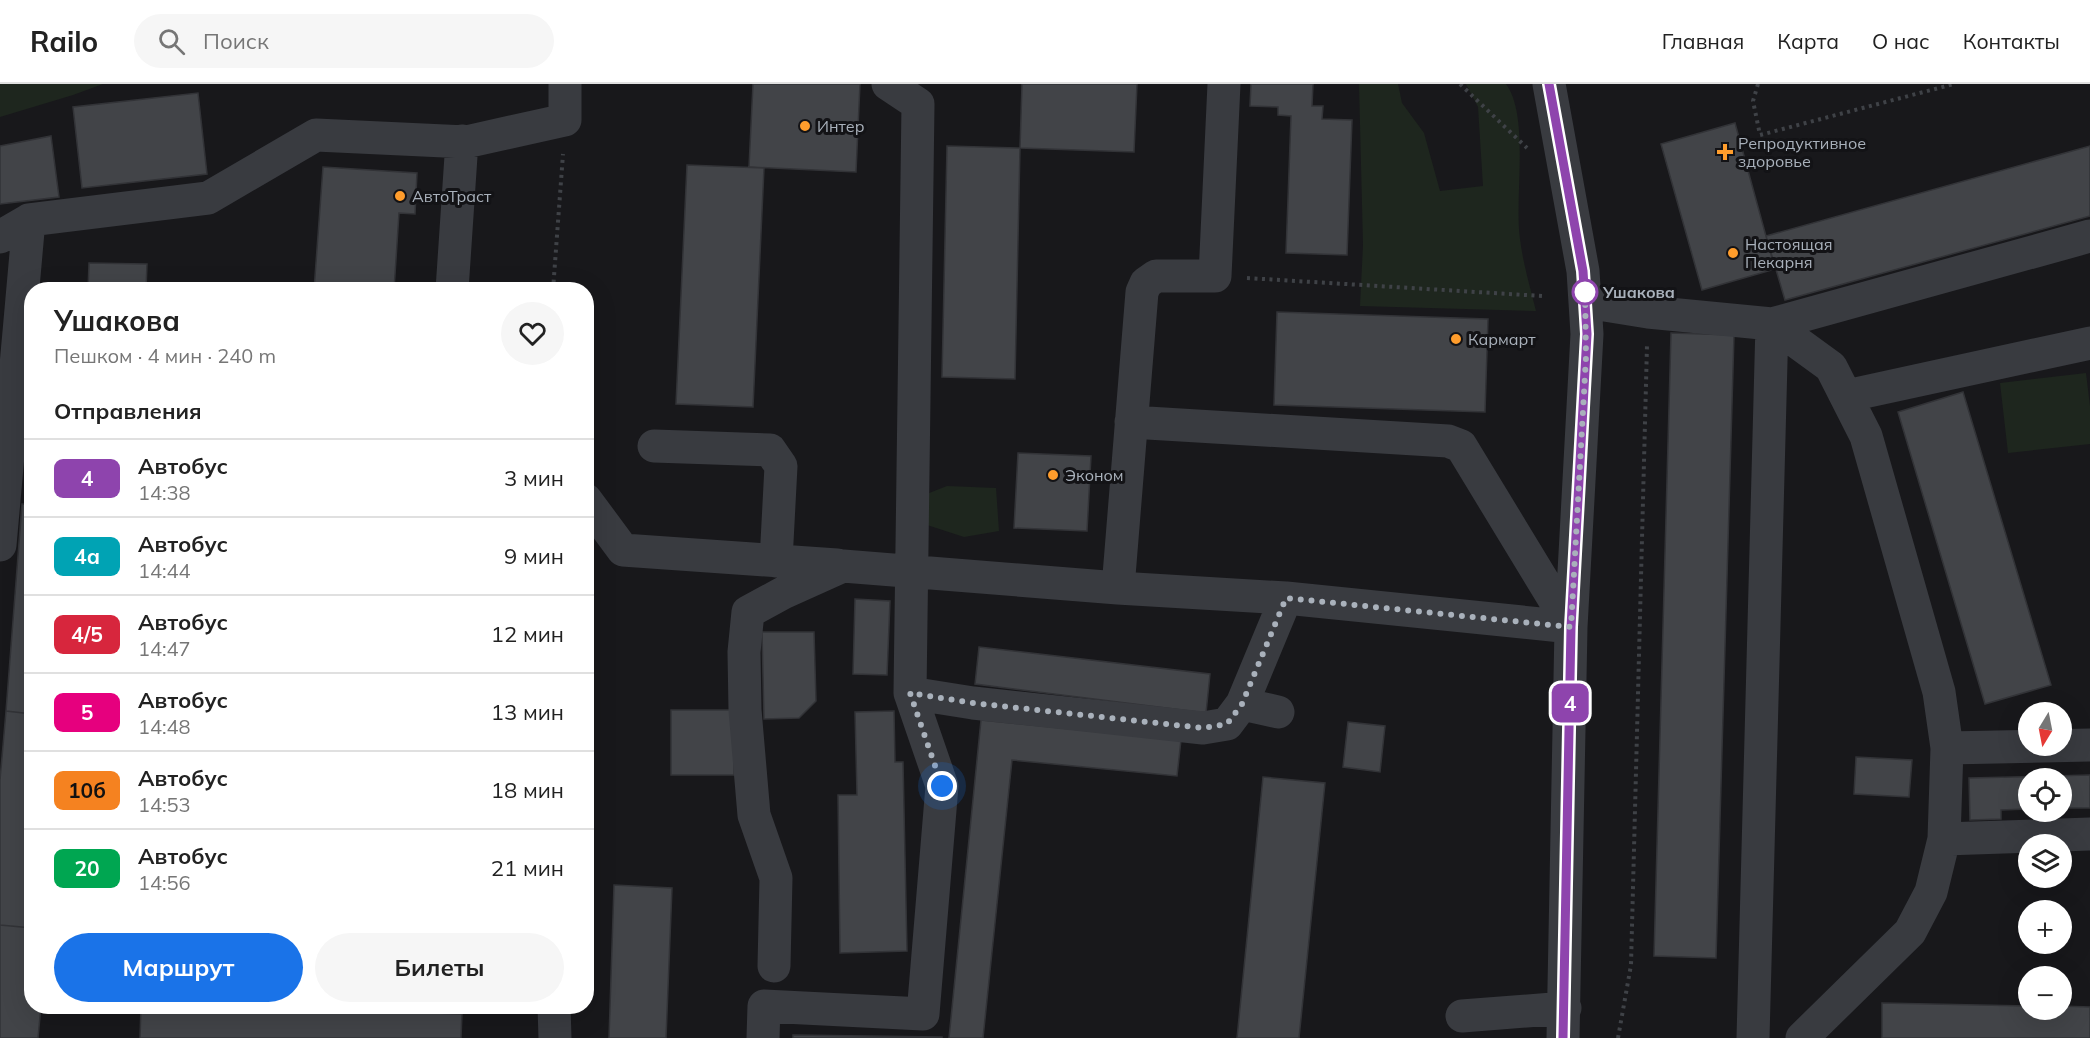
<!DOCTYPE html>
<html lang="ru">
<head>
<meta charset="utf-8">
<style>
  :root { --surface:#fff; --page:#f6f6f6; --text:#222; --muted:#767676; --line:#e0e0e0; --accent:#1a73e8 }
  body { margin:0; font-family:Mulish,sans-serif; background:var(--page); color:var(--text); height:100vh; display:flex; flex-direction:column; font-size:22px; white-space:nowrap }
  * { box-sizing:border-box; margin:0 }
  p { font-size:20px; color:var(--muted) }
  .icon { flex:none; width:33px; height:33px; fill:none; stroke:currentColor; stroke-width:2; stroke-linecap:round; stroke-linejoin:round }
  .map { position:relative; flex:1; overflow:hidden }
  .drawer { position:absolute; left:24px; top:198px; width:570px; height:732px; display:flex; flex-direction:column; background:var(--surface); border-radius:24px; box-shadow:0 6px 24px #0002 }
  .drawer>* { flex:none }
  .badge { padding:0 12px; border-radius:9px; font-size:21px; line-height:39px }
  .needle { width:39px; rotate:190deg }
  .tools { position:absolute; left:2018px; top:618px; display:grid; gap:12px }
  .tools a { display:grid; place-items:center; width:54px; height:54px; border-radius:50%; background:var(--surface); box-shadow:0 6px 24px #0002; font-size:30px }
  .you { position:absolute; width:30px; height:30px; margin:-15px; border:4px solid #fff; border-radius:50%; background:#1a73e8; box-shadow:0 0 0 9px #1a73e833 }
  .map>.badge { position:absolute; translate:-50% -50%; box-shadow:0 0 0 3px #fff }
  h2 { padding:0 30px; font-size:22px; line-height:54px }
  .round { display:grid; place-items:center; flex:none; width:63px; height:63px; border-radius:32px; background:var(--page) }
  .overview { display:flex; align-items:center; justify-content:space-between; height:102px; padding:0 30px }
  h1 { font-size:28px; font-weight:700; line-height:45px }
  .primary-button { display:flex; gap:12px; margin-top:auto; padding:12px 30px }
  .primary-button a { flex:1; height:69px; border-radius:36px; background:var(--accent); color:#fff; font-size:24px; font-weight:700; line-height:69px; text-align:center }
  .primary-button a+a { background:var(--page); color:var(--text) }
  ul { padding:0; list-style:none }
  li { display:flex; align-items:center; gap:18px; height:78px; padding:0 30px; border-top:2px solid var(--line) }
  li div { flex:1 }
  li b { display:block; font-size:22px }
  li em { font-style:normal }
  li .badge { min-width:66px; font-weight:700; text-align:center }
  header { display:flex; align-items:center; gap:36px; box-sizing:border-box; height:84px; padding:0 30px; background:var(--surface); border-bottom:2px solid var(--line) }
  header strong { font-size:28px }
  nav { display:flex; gap:33px; margin-inline-start:auto; font-size:21px }
  .search { width:420px; height:54px; background:var(--page); display:flex; align-items:center; gap:15px; box-sizing:border-box; padding:0 21px; border-radius:33px; color:var(--muted); font-size:22px }
  .map>svg:first-child { display:block }
  .green { fill:#1e261e }
  .building { fill:#424448; stroke:#323337; stroke-width:1.5 }
  .lines { fill:none; stroke-linecap:round; stroke-linejoin:round }
  .path { stroke:#3f4247; stroke-width:4; stroke-dasharray:3 4.5; stroke-linecap:butt }
  .minor { stroke:#393b40; stroke-width:33 }
  .line-casing { stroke:#fff; stroke-width:14 }
  .line { stroke:#8e44ad; stroke-width:9 }
  .walk { stroke:#a9b1bb; stroke-width:6; stroke-dasharray:0 10.8 }
  .poi-dot { fill:#ff9d2c; stroke:#131316; stroke-width:2 }
  .stop-dot { fill:#fff; stroke:#8e44ad; stroke-width:3 }
  .labels { text-anchor:middle; stroke-width:6; stroke-linejoin:round; paint-order:stroke }
  .poi-label { font-size:16px; fill:#a9b1bb; stroke:#131316; text-anchor:start }
  .stop-label { font-size:16px; font-weight:bold; fill:#a9b1bb; stroke:#131316; text-anchor:start }
</style>
</head>
<body>
<header>
<strong>Railo</strong>
<div class="search"><svg class="icon" aria-label="search" viewBox="0 0 24 24"><circle cx="10" cy="10" r="6"/><path d="M15 15l6 6"/></svg>Поиск</div>
<nav><a>Главная</a><a>Карта</a><a>О нас</a><a>Контакты</a></nav>
</header>
<div class="map">
<svg width="2090" height="954" viewBox="0 0 2090 954">
  <rect width="100%" height="100%" fill="#18181b"/>
  <path class="green" d="M0 0H103L73 11 0 33Z
    M1359 0H1398L1402 19 1424 49 1440 107 1483 102 1478 23 1466 0H1506C1530 33 1514 113 1520 155 1523 179 1530 203 1536 227L1360 222 1363 161Z
    M2086 289 2090 322V360L2008 369 2000 299Z
    M947 402 996 404 999 447 964 453 924 440 919 413Z"/>
  <path class="building" d="M753 0H860L856 88 749 83Z
    M1022 0H1137L1134 68 1020 64Z
    M1251 0H1313L1312 22H1323L1322 35 1352 36 1347 171 1286 169 1291 32 1278 31V23L1250 22Z
    M198 9 207 90 82 104 73 23Z
    M1735 39 1775 185 1702 206 1661 60Z
    M51 52 59 113 0 120V62Z
    M947 62 1020 64 1015 295 942 293Z
    M2090 62V132L1785 216 1766 152Z
    M687 81 764 84 753 323 676 320Z
    M323 83 417 89 415 130 399 129 394 206H314Z
    M89 179 147 180 146 206H88Z
    M1277 228 1488 235 1485 328 1274 321Z
    M1671 249 1734 251 1716 874 1654 872Z
    M1963 308 2051 601 1985 620 1898 328Z
    M1018 369 1091 372 1087 447 1014 444Z
    M22 420 32 421V630L6 627Z
    M855 515 890 517 887 591 853 590Z
    M762 548H814L816 617 799 634 764 635Z
    M979 563 1210 590 1206 629 975 600Z
    M671 626H734V691H671Z
    M6 627 32 630V844L0 841V696Z
    M894 627 895 678H903L907 867 840 869 838 711H857L855 628Z
    M981 636 1181 656 1177 692 1012 676 983 954H949Z
    M1348 638 1385 642 1380 688 1343 683Z
    M1856 673 1912 676 1909 713 1854 710Z
    M2090 691V724H2061V694H2028V725L2001 726V735L1970 736 1969 694Z
    M1263 693 1325 699 1299 954H1237Z
    M614 801 672 804 666 954H609Z
    M0 841 32 844V922H41L38 954H0Z
    M1882 919 2028 922V926H2061V922L2090 923V954H1882Z
    M141 922H212L462 930 461 954H140Z
    M793 951 942 953V954H793Z"/>
  <g class="lines">
    <path class="path" d="M1460 0 1527 64
      M1758 0 1753 17 1760 51 1954 0
      M1247 194 1542 212
      M553 206 563 70
      M1618 954 1631 881 1647 261"/>
    <path class="minor" d="M888 0 918 20 910 609 973 619 1203 644 1227 640 1242 620 1286 514
      M1549 0 1583 187 1587 250 1571 543 1563 954
      M0 153 29 136
      M452 206 462 57
      M1586 218 1648 228 1772 240 2090 152
      M1772 240 1831 283 1866 352 1939 608 1947 664 1944 755 1931 808 1910 848 1802 954
      M1846 312 2090 259
      M1131 338 1448 357 1461 362 1571 543
      M654 362 770 366 781 382 776 477
      M586 416 623 466 837 481
      M0 461 29 136 208 114 316 51 466 58 565 36V0
      M1118 504 1142 208 1146 199 1156 192H1215L1224 0
      M1242 620 1278 628
      M1947 664 2090 661
      M1944 755 2090 750
      M774 882 776 794 754 731 745 626 744 568 748 528 783 509 843 482 1118 504 1286 514 1571 543
      M554 922 555 954
      M1462 932 1565 924
      M763 954 764 922 923 930 942 702 910 609
      M1753 954 1772 240"/>
  </g>
  <g class="lines">
    <g class="line-casing">
      <path id="line" d="M1549 0 1583 187 1587 250 1571 543 1563 954"/>
    </g>
    <use href="#line" class="line"/>
    <path class="walk" d="M942 702 910 609 973 619 1203 644 1227 640 1242 620 1286 514 1571 543 1586 273 1585 203V208"/>
  </g>
  <g class="poi-dot">
    <circle cx="805" cy="42" r="6"/>
    <path d="M1722 59h6v6h6v6h-6v6h-6v-6h-6v-6h6z"/>
    <circle cx="400" cy="112" r="6"/>
    <circle cx="1733" cy="169" r="6"/>
    <circle cx="1456" cy="255" r="6"/>
    <circle cx="1053" cy="391" r="6"/>
  </g>
  <circle class="stop-dot" cx="1585" cy="208" r="12"/>
  <g class="labels">
    <g class="poi-label">
      <text x="817" y="48">Интер</text>
      <text x="1738" y="65">Репродуктивное<tspan x="1738" dy="18">здоровье</tspan></text>
      <text x="412" y="118">АвтоТраст</text>
      <text x="1745" y="166">Настоящая<tspan x="1745" dy="18">Пекарня</tspan></text>
      <text x="1468" y="261">Кармарт</text>
      <text x="1065" y="397">Эконом</text>
    </g>
    <g class="stop-label">
      <text x="1603" y="214">Ушакова</text>
    </g>
  </g>
</svg>
<div class="tools">
<a><svg class="needle" viewBox="-14 -14 28 28"><path d="M0-13l5 13h-10z" fill="#e53935"/><path d="M0 13l5-13h-10z" fill="#767676"/></svg></a>
<a><svg class="icon" aria-label="locate" viewBox="0 0 24 24"><circle cx="12" cy="12" r="6"/><path d="M12 2v4M12 18v4M2 12h4M18 12h4"/></svg></a>
<a><svg class="icon" aria-label="layers" viewBox="0 0 24 24"><path d="M12 4l9 5-9 5-9-5zM3 14l9 5 9-5"/></svg></a>
<a>+</a>
<a>−</a>
</div>
<div class="you" style="left:942px;top:702px"></div>
<b class="badge" style="left:1570px;top:619px;background:#8e44ad;color:#fff">4</b>
<section class="drawer">
<div class="overview"><div><h1>Ушакова</h1><p>Пешком · 4 мин · 240 m</p></div><a class="round"><svg class="icon" aria-label="heart" viewBox="0 0 24 24"><path d="M12 20l-8-8c-3-5 5-10 8-4 3-6 11-1 8 4z"/></svg></a></div>
<h2>Отправления</h2>
<ul>
<li><span class="badge" style="background:#8e44ad;color:#fff">4</span><div><b>Автобус</b><p>14:38</p></div><em>3 мин</em></li>
<li><span class="badge" style="background:#00a3b4;color:#fff">4а</span><div><b>Автобус</b><p>14:44</p></div><em>9 мин</em></li>
<li><span class="badge" style="background:#d7263d;color:#fff">4/5</span><div><b>Автобус</b><p>14:47</p></div><em>12 мин</em></li>
<li><span class="badge" style="background:#e6007e;color:#fff">5</span><div><b>Автобус</b><p>14:48</p></div><em>13 мин</em></li>
<li><span class="badge" style="background:#f58220;color:#111">10б</span><div><b>Автобус</b><p>14:53</p></div><em>18 мин</em></li>
<li><span class="badge" style="background:#00a651;color:#fff">20</span><div><b>Автобус</b><p>14:56</p></div><em>21 мин</em></li>
</ul>
<div class="primary-button"><a>Маршрут</a><a>Билеты</a></div>
</section>
</div>
</body>
</html>
